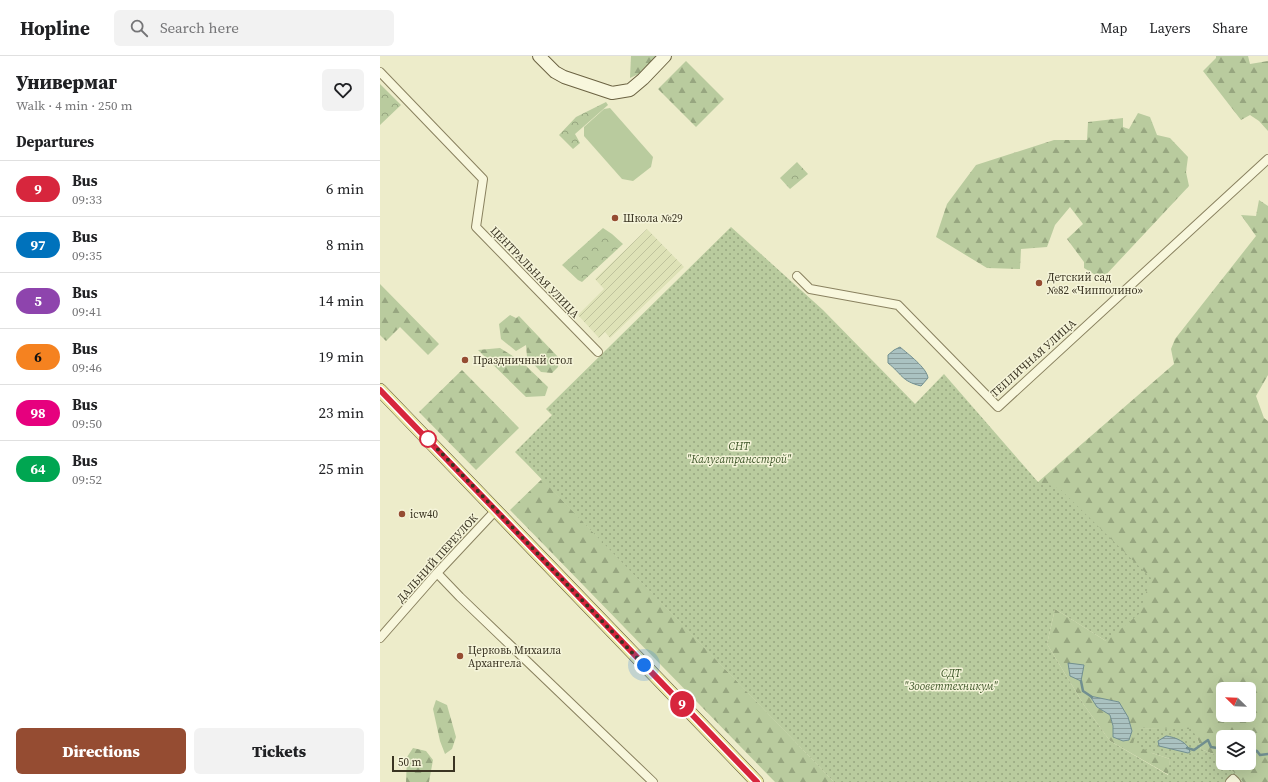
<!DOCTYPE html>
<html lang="en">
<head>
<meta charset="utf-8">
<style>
  :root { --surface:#fff; --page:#f2f2f2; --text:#202124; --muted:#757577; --line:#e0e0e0; --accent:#954c32 }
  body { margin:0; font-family:"Source Serif 4",serif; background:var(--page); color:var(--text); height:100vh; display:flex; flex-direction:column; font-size:15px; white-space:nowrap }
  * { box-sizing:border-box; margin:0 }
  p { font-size:13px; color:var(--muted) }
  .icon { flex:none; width:22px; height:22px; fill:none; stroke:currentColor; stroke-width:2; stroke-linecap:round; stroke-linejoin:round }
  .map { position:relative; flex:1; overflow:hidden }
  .panel { display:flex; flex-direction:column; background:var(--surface); width:380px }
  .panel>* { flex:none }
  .badge { padding:0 8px; border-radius:13px; font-size:14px; line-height:26px }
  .needle { width:26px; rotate:293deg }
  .buttons { position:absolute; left:836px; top:626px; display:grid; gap:8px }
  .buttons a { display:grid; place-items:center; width:40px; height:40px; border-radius:6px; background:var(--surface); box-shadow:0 4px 16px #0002; font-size:20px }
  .scale { position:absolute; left:12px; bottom:10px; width:63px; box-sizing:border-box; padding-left:4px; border:2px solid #3a3422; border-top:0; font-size:11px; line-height:14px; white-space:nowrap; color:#3a3422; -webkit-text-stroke:3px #f5f4d9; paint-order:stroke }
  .you { position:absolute; width:20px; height:20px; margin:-10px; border:3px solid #fff; border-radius:50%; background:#1a73e8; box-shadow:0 0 0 6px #1a73e833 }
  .map>.badge { position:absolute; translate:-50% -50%; box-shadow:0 0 0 2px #fff }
  h2 { padding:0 16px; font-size:15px; line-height:36px }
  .round { display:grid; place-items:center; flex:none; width:42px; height:42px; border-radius:6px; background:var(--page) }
  .head { display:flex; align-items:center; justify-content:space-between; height:68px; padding:0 16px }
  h1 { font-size:19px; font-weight:800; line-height:30px }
  .cta { display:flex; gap:8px; margin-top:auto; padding:8px 16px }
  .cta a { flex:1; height:46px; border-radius:6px; background:var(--accent); color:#fff; font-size:16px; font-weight:800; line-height:46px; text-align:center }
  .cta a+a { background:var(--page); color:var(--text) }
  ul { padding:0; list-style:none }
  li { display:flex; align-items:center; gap:12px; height:56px; padding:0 16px; border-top:1px solid var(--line) }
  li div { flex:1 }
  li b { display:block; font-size:15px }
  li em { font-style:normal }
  li .badge { min-width:44px; font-weight:700; text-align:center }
  header { display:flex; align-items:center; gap:24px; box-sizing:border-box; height:56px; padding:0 20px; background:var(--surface); border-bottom:1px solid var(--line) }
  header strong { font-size:19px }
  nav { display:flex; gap:22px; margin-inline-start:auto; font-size:14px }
  .search { width:280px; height:36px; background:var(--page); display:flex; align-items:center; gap:10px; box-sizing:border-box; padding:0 14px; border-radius:6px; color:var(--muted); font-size:15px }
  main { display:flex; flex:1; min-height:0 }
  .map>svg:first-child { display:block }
  .farmland { fill:url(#farmland-furrows) }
  .forest { fill:url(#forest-firs); fill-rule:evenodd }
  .park { fill:url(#park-crowns) }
  .garden { fill:url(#garden-dots) }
  .pitch { fill:#b9cb9e }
  .water { fill:url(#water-rules); stroke:#718f90 }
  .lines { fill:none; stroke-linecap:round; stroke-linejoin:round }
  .stream { stroke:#718f90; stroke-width:2.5 }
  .street-casing { stroke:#89815f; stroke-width:10 }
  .secondary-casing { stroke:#6b6242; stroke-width:14 }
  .primary-casing { stroke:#574e32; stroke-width:14 }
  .street { stroke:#f8f7dd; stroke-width:8 }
  .secondary { stroke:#f8f7dd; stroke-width:12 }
  .primary { stroke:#edeaa5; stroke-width:13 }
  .line-casing { stroke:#fff; stroke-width:9 }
  .line { stroke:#d7263d; stroke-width:6 }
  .walk { stroke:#3a3422; stroke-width:4; stroke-dasharray:0 7.2 }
  .poi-dot { fill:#954c32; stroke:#f5f4d9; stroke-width:1.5 }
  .stop-dot { fill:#fff; stroke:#d7263d; stroke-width:2 }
  .labels { text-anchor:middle; stroke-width:3; stroke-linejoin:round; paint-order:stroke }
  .poi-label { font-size:11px; fill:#3a3422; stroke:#f5f4d9; text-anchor:start }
  .street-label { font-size:11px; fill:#3a3422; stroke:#f5f4d9 }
  .park-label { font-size:11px; font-style:italic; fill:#3e5629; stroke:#f5f4d9 }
</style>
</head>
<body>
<header>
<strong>Hopline</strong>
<div class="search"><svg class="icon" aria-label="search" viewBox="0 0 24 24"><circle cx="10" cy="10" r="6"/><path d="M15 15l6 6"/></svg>Search here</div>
<nav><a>Map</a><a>Layers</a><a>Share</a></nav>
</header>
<main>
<section class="panel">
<div class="head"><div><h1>Универмаг</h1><p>Walk · 4 min · 250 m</p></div><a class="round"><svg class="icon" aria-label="heart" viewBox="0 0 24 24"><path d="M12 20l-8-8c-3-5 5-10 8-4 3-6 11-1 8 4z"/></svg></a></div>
<h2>Departures</h2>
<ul>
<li><span class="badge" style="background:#d7263d;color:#fff">9</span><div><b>Bus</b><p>09:33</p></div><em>6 min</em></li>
<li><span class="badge" style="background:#0072bc;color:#fff">97</span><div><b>Bus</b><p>09:35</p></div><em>8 min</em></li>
<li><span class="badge" style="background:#8e44ad;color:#fff">5</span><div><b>Bus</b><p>09:41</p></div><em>14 min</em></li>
<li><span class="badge" style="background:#f58220;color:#111">6</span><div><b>Bus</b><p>09:46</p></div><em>19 min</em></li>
<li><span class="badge" style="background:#e6007e;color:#fff">98</span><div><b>Bus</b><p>09:50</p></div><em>23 min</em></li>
<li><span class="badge" style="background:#00a651;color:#fff">64</span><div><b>Bus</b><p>09:52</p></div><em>25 min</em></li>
</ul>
<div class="cta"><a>Directions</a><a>Tickets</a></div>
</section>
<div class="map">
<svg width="888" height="726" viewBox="0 0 888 726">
  <defs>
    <pattern id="farmland-furrows" width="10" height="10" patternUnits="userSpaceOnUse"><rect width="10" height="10" fill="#dee2b7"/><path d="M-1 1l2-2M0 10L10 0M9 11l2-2" fill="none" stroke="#bfc29d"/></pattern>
    <pattern id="forest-firs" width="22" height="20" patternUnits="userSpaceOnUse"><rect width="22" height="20" fill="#b9cb9e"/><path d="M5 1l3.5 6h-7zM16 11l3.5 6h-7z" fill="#97a680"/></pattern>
    <pattern id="park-crowns" width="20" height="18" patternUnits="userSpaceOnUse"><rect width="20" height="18" fill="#b9cb9e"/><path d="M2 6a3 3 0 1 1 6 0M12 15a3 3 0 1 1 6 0" fill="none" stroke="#97a680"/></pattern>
    <pattern id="garden-dots" width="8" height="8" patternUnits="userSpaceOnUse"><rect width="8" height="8" fill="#b9cb9e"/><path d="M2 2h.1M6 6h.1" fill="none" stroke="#97a680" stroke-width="1.8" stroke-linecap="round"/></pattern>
    <pattern id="water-rules" width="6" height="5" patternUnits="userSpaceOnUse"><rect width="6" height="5" fill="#aac2c1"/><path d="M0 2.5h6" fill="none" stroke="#8b9e9c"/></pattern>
  </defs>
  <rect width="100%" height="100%" fill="#edecca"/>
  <path class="farmland" d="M267 173 304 211 230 282 225 276 219 282 198 259 224 233 215 223Z"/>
  <path class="forest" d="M251 0H278L265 15 250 22Z
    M836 0H868L870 8 888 5V75L879 65 870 59 861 64 823 15 836 2Z
    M306 5 344 43 316 71 278 33Z
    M758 57 770 61 777 79 790 82 808 101 806 116 809 130 722 223 704 212V206L687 183 703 168 690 151 675 169 667 191 641 193 640 213 607 212 556 181 567 148 596 109 674 84H707L708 66 743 62V71L749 73Z
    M879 144 888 150V319L876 340 884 362 888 365V726H863L845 707H869V681H843V705L838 700 821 693 817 681 780 673 758 672 772 697 790 703 789 719 730 685 704 649 667 588 675 553 726 585 658 426 794 308 791 293 795 283 876 180 861 159 876 160ZM843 633H869V659H843ZM710 640 739 646 733 681V670L730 659 717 651Z
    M0 228 59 288 48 299 20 271 6 285 0 279Z
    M130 259 136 262 139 260 179 302 178 311 172 317 161 316 147 301 146 289 136 295 121 283 119 268Z
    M120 292 142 306 168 331 165 340 146 341 98 294Z
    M82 314 139 372 96 414 39 356Z
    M162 423 454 726H395L130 454Z
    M56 644 67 649 76 681 72 693 65 698 60 685 53 653Z
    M33 692 46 695 53 704 49 726H26L27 701Z"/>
  <path class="park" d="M0 28 21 49 0 69Z
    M226 46 228 49 195 78 200 87 193 93 179 79 196 61Z
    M417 106 428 118 410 133 400 122Z
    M223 172 232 178 243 188 202 226 198 224 182 209Z"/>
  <path class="garden" d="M351 171 443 254 535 348 564 318 658 426 679 432 771 522 759 558 726 585 675 553 667 588 704 649 730 685 788 719 790 703 772 697 753 688 757 672 811 673 817 681 821 693 838 700 843 705V707H845L863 726H454L145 406 135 396 172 359 166 353Z"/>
  <path class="pitch" d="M230 52 273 101 271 111 253 125 242 123 204 80V71L224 53Z"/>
  <path class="water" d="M520 291C528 298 547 312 548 322L541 330C521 325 522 318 508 307V299L514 294Z
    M688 607 704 609 701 625 690 620Z
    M710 640 739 646 748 661 752 675 749 684 743 685 733 681V670L730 659 717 651Z
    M786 680C795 681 808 686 810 696L808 697 779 690 778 685Z"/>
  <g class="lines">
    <path class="stream" d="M701 625 703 635 712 641
      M807 692 814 694 828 684 831 691 843 693
      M869 693 877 695 880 699 888 698"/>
    <g class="street-casing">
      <path id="street" d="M0 16 103 123 96 171 218 296
        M417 220 430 233 518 249 618 351 888 103
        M57 517 80 541 273 726
        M0 582 57 517 116 454
        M850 726 853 723 856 726"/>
    </g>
    <g class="secondary-casing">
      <path id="secondary" d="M159 0 175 16 184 21 232 37 250 34 263 23 285 0"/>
    </g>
    <g class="primary-casing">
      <path id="primary" d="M0 334 377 726"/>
    </g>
    <use href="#street" class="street"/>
    <use href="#secondary" class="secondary"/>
    <use href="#primary" class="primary"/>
  </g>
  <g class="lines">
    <g class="line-casing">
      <path id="line" d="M0 334 377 726"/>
    </g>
    <use href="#line" class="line"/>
    <path class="walk" d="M48 383 264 609"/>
  </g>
  <g class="poi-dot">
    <circle cx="235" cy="162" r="4"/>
    <circle cx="659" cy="227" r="4"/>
    <circle cx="85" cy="304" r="4"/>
    <circle cx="22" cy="458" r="4"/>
    <circle cx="80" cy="600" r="4"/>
  </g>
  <circle class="stop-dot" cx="48" cy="383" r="8"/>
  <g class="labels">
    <g class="poi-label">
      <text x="243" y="166">Школа №29</text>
      <text x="667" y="225">Детский сад<tspan x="667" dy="13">№82 «Чипполино»</tspan></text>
      <text x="93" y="308">Праздничный стол</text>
      <text x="30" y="462">icw40</text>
      <text x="88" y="598">Церковь Михаила<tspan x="88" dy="13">Архангела</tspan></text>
    </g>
    <g class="street-label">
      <text transform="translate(155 216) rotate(46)" y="4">ЦЕНТРАЛЬНАЯ УЛИЦА</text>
      <text transform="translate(653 302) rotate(-42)" y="4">ТЕПЛИЧНАЯ УЛИЦА</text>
      <text transform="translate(57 502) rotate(-48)" y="4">ДАЛЬНИЙ ПЕРЕУЛОК</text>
    </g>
    <g class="park-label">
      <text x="359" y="394">СНТ<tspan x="359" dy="13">"Калугатрансстрой"</tspan></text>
      <text x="571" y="621">СДТ<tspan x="571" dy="13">"Зооветтехникум"</tspan></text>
    </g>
  </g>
</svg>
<div class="buttons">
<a><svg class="needle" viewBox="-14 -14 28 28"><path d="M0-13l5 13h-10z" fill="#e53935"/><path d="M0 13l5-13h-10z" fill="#757577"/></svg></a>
<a><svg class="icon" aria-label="layers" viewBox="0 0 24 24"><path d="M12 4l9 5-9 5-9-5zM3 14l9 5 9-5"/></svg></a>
</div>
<div class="scale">50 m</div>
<div class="you" style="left:264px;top:609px"></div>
<b class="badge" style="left:302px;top:648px;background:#d7263d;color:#fff">9</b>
</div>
</main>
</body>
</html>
